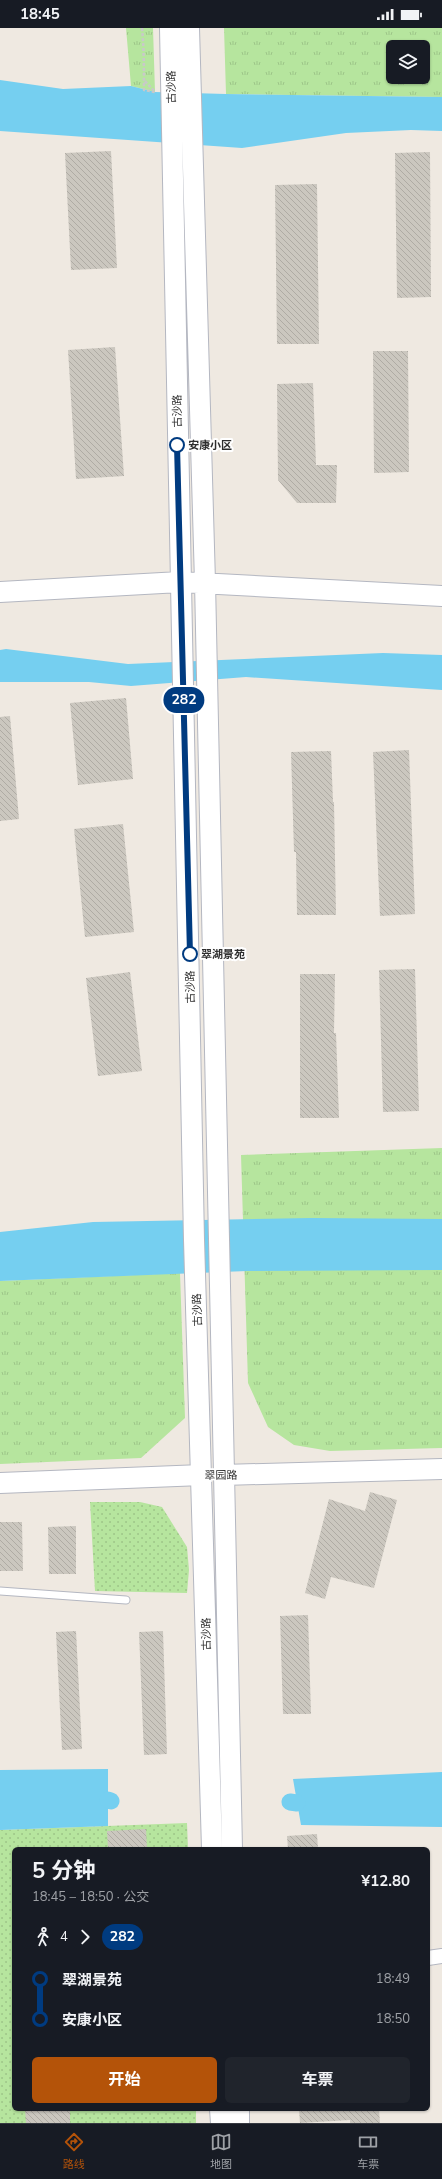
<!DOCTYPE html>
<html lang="zh">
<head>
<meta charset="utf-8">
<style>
  :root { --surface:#171b24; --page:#20242c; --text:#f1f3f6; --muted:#9ea1a6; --line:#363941; --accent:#b45309 }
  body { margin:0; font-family:"Nunito Sans","Noto Sans SC",sans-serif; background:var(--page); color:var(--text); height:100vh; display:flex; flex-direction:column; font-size:15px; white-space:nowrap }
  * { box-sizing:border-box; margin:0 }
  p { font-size:13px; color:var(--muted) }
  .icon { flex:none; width:22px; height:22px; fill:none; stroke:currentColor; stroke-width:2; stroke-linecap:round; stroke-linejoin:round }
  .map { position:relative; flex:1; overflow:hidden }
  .details { position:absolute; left:12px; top:1819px; width:418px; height:264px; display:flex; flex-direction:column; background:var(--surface); border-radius:6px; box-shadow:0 1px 3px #0004 }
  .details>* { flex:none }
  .badge { padding:0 8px; border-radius:13px; font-size:14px; line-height:26px }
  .tools { position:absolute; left:386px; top:12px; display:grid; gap:8px }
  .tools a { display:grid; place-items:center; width:44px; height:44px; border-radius:6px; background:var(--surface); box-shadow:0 1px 3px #0004; font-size:20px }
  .map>.badge { position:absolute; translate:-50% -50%; box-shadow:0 0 0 2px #fff }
  .legs { display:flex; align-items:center; gap:6px; height:44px; padding:0 20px; font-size:13px }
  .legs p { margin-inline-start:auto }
  .head { display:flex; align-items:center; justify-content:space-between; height:68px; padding:0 20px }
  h1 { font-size:22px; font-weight:700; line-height:30px }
  .primary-button { display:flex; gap:8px; margin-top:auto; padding:8px 20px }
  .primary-button a { flex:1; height:46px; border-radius:6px; background:var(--accent); color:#fff; font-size:16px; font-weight:700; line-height:46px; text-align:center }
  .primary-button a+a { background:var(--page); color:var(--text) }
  ul { padding:0 20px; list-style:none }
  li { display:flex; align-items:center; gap:14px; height:40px; font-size:15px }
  li i { display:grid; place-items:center; width:6px; height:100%; margin:0 5px; background:currentColor }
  li i::after { content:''; width:10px; height:10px; margin:-5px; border:3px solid; border-radius:50%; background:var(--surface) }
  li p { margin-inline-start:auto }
  li:first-child i { background:linear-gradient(#0000 50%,currentColor 0) }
  li:last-child i { background:linear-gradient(currentColor 50%,#0000 0) }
  .status { display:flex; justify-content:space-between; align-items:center; height:28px; padding:0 20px; background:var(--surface); direction:ltr }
  .status svg { height:11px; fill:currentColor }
  .tab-bar { display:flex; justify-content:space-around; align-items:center; height:56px; border-top:1px solid var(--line); background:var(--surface); font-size:11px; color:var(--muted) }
  .tab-bar a { display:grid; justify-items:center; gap:2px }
  .tab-bar .active { color:var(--accent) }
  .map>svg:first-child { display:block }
  .grass { fill:url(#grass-dots) }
  .park { fill:url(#park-tufts); fill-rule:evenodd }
  .water { fill:#75cff0 }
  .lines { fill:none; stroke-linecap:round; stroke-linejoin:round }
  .canal { stroke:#75cff0; stroke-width:17 }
  .building { fill:url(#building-back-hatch) }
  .lane-casing { stroke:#b4b7c1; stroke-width:9 }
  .street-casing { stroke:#b4b7c1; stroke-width:16 }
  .secondary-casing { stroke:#b4b7c1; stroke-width:22 }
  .path { stroke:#c9c9c9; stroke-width:2.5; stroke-dasharray:3 2; stroke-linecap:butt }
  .lane { stroke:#fff; stroke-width:7 }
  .street { stroke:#fff; stroke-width:14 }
  .secondary { stroke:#fff; stroke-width:20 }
  .line-1-casing { stroke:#fff; stroke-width:9 }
  .line-1 { stroke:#003b80; stroke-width:6 }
  .stop-1-dot { fill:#fff; stroke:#003b80; stroke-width:2 }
  .labels { text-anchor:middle; stroke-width:4; stroke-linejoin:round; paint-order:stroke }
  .street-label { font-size:11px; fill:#2e2e2e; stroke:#fff }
  .stop-label { font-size:11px; font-weight:bold; fill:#2e2e2e; stroke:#fff; text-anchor:start }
</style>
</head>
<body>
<div class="status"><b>18:45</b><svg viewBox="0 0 49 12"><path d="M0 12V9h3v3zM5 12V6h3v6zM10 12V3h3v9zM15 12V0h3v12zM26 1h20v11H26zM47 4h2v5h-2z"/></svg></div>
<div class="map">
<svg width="442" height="2095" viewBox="0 0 442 2095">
  <defs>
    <pattern id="grass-dots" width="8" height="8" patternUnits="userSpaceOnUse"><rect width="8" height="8" fill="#b6e59e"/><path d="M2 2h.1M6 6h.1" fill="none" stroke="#9dc588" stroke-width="1.8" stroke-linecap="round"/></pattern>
    <pattern id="park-tufts" width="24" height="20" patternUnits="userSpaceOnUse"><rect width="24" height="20" fill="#b6e59e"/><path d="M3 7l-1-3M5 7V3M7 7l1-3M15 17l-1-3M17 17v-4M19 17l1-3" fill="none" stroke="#9dc588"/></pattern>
    <pattern id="building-back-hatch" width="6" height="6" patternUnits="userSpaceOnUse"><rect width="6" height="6" fill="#cbc7bf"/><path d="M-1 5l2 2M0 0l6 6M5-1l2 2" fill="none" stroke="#afaba4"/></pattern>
  </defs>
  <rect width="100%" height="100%" fill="#efe9e1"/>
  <path class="grass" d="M90 1474H140L162 1479 187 1519 189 1542 187 1565 95 1563Z
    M187 1795 188 1821H14V2081H196V2095H0V1802Z"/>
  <path class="park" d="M126 0H153L155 64 131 58Z
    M224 0H442V69L226 66ZM393 19H423V49H393Z
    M442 1120V1420L330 1423 294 1417 268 1399 248 1355 241 1127Z
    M180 1245 185 1390 141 1430 0 1436V1253Z"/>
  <path class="water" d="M0 52 63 61 131 58 155 64 226 66 442 69V103L411 102 346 105 242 120 0 103Z
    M6 621 128 636 383 625 442 627V662L246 649 131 658 89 654H0V622Z
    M311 1190 442 1191V1242L247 1243 0 1253V1204L93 1194Z
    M108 1741V1798L0 1802V1742Z
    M442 1744V1799L301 1797 293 1751Z"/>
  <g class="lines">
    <path class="canal" d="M108 1772 111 1773
      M290 1774 297 1775"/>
  </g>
  <path class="building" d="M111 123 117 240 71 242 65 125Z
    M430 124 431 269 397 270 395 125Z
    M317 156 319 316H277L275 157Z
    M115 319 124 448 76 451 68 322Z
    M373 323H408L409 444 374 445Z
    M313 355 316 437H337L336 475H297L278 452 277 356Z
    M126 670 133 751 78 757 70 675Z
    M10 688 19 791 0 793V689Z
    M409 722 415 886 380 888 373 724Z
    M331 723 333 774H334L336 887H297L296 824H294L291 724Z
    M123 796 134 904 85 909 74 801Z
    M415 941 419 1083 383 1084 379 942Z
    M130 944 142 1043 98 1048 86 950Z
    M300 946H335L334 1005H336L339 1090H300Z
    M370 1464 397 1472 374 1560 331 1549 325 1571 305 1565 329 1471 365 1483Z
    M0 1494H22L23 1543H0Z
    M76 1498V1546H49L48 1499Z
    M308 1587 311 1686H283L280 1588Z
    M76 1603 82 1721 62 1722 56 1604Z
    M163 1603 167 1726 144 1727 139 1604Z
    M146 1801 147 1821H108L107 1803Z
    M317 1806 318 1821H288L287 1808Z
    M25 2081H70V2095H26Z
    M299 2081H379L380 2095H350V2092L300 2095Z"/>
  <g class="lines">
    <g class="lane-casing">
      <path id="lane" d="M0 1563 126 1572"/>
    </g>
    <g class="street-casing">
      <path id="street" d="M428 1930 442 1928"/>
    </g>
    <g class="secondary-casing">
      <path id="secondary" d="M170 0 194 1212 212 1821
        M189 0 205 554 232 1821
        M0 564 180 554 442 568
        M223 1447 442 1441
        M0 1455 202 1447
        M220 2081 221 2095
        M239 2081V2095"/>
    </g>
    <path class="path" d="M142 0C144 21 144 41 144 62L155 64 144 52"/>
    <use href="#lane" class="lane"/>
    <use href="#street" class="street"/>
    <use href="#secondary" class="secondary"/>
  </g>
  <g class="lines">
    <g class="line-1-casing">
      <path id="line-1" d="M177 417 190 926"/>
    </g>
    <use href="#line-1" class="line-1"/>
  </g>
  <g class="stop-1-dot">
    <circle cx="177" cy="417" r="7"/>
    <circle cx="190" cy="926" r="7"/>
  </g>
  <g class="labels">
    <g class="street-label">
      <text transform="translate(171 59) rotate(-91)" y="4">古沙路</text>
      <text transform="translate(177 383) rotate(-91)" y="4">古沙路</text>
      <text transform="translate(190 959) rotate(-91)" y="4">古沙路</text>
      <text transform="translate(197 1282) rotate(-92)" y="4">古沙路</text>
      <text transform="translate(221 1447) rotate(-1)" y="4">翠园路</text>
      <text transform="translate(206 1606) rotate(-91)" y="4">古沙路</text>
    </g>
    <g class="stop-label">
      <text x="188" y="421">安康小区</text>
      <text x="201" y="930">翠湖景苑</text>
    </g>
  </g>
</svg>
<div class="tools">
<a><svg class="icon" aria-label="layers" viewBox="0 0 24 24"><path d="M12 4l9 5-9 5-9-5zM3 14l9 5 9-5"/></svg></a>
</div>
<b class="badge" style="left:184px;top:672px;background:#003b80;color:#fff">282</b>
<section class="details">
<div class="head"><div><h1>5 分钟</h1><p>18:45 – 18:50 · 公交</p></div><b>¥12.80</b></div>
<div class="legs"><svg class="icon" aria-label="walk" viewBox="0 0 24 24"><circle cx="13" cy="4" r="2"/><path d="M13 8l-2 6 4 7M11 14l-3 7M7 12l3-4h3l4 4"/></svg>4<svg class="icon" aria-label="forward" viewBox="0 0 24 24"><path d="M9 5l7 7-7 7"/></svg><b class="badge" style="background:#003b80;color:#fff">282</b></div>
<ul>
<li><i style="color:#003b80"></i><b>翠湖景苑</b><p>18:49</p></li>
<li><i style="color:#003b80"></i><b>安康小区</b><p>18:50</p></li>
</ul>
<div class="primary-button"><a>开始</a><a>车票</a></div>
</section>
</div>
<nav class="tab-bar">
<a class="active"><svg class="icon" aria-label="directions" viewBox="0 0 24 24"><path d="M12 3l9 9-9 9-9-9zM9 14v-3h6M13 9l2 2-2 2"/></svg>路线</a>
<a><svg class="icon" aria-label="map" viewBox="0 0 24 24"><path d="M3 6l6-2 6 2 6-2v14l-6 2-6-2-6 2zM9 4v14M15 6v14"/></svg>地图</a>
<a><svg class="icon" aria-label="tickets" viewBox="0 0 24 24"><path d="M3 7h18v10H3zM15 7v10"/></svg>车票</a>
</nav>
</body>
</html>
